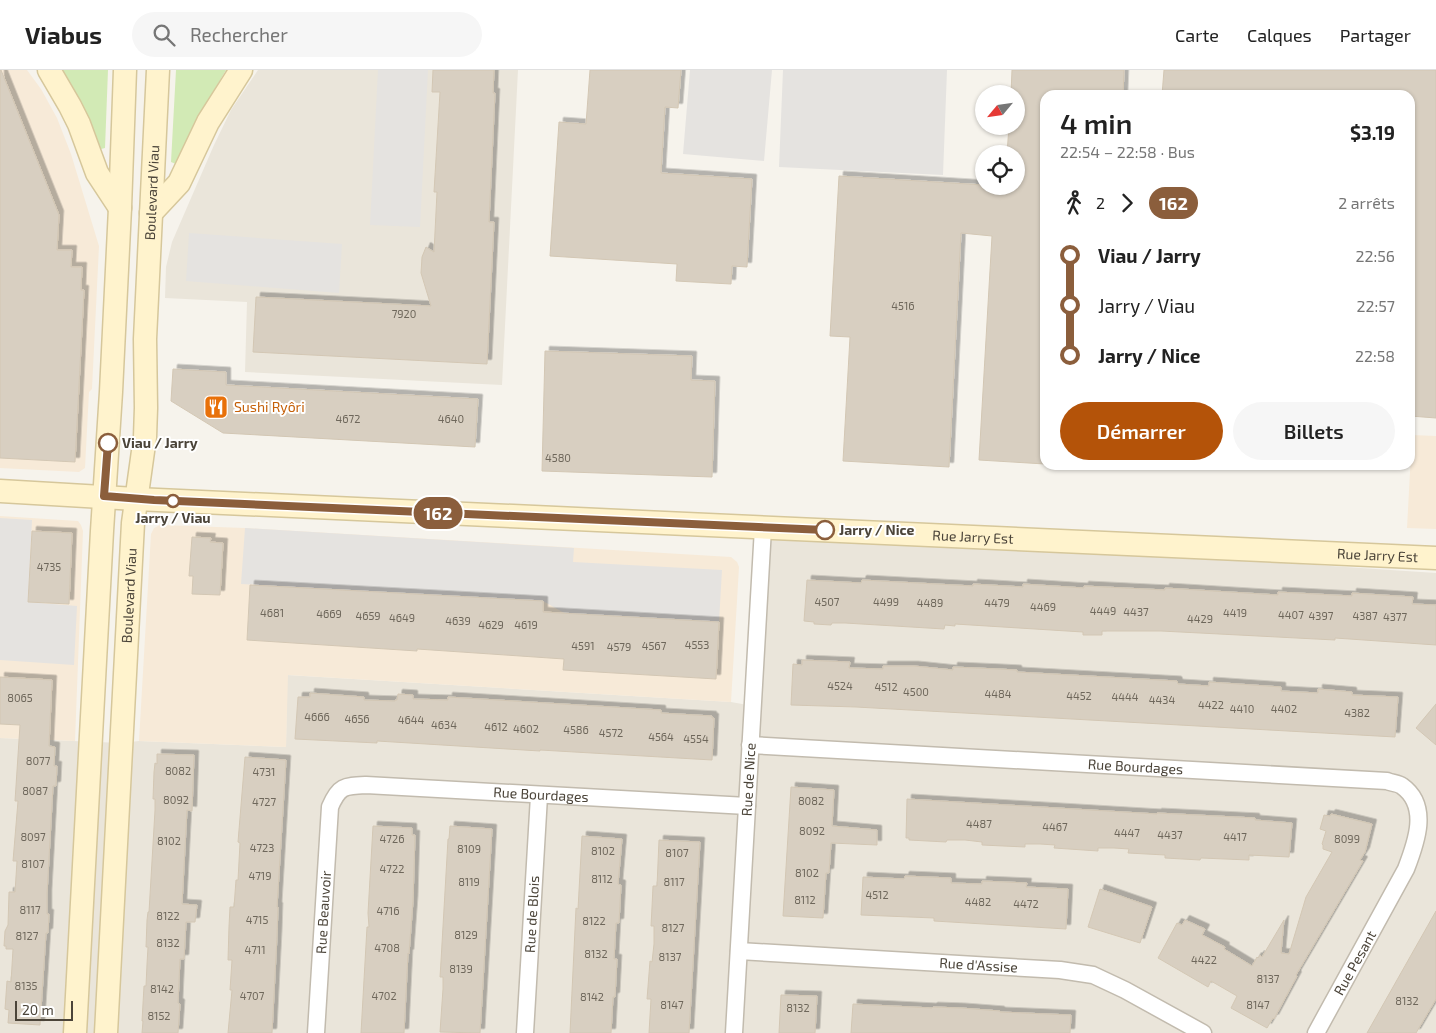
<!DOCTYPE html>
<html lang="fr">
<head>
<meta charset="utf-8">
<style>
  :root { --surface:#fff; --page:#f6f6f6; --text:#222; --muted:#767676; --line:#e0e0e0; --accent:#b45309 }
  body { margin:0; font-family:"Exo 2",sans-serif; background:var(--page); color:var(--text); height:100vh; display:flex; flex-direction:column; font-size:19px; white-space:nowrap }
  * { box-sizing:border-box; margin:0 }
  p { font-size:16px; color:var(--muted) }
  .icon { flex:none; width:28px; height:28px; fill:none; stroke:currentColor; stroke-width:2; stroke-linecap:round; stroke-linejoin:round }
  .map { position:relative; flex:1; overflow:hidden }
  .sheet { position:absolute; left:1040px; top:20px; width:375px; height:380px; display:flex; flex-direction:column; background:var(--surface); border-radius:15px; box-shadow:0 1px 4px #0004 }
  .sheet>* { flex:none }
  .badge { padding:0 10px; border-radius:16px; font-size:18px; line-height:32px }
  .needle { width:32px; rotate:241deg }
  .fabs { position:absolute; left:975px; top:15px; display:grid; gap:10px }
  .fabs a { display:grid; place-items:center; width:50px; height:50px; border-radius:50%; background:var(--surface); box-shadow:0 1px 4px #0004; font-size:25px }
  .scale { position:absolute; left:15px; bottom:12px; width:58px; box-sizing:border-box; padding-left:5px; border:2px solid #4b4439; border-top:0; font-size:14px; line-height:18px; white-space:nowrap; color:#4b4439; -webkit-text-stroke:4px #fff; paint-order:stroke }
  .map>.badge { position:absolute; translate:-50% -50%; box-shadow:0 0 0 2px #fff }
  .legs { display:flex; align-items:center; gap:8px; height:55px; padding:0 20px; font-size:16px }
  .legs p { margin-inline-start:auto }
  .summary { display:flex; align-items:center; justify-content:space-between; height:85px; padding:0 20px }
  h1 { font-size:28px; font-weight:600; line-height:38px }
  .action { display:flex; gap:10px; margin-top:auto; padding:10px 20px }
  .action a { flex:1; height:58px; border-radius:30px; background:var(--accent); color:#fff; font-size:20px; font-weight:600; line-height:58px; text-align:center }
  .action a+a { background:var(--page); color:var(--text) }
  ul { padding:0 20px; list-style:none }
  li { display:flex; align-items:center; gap:18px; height:50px; font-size:19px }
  li i { display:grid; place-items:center; width:8px; height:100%; margin:0 6px; background:currentColor }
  li i::after { content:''; width:12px; height:12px; margin:-6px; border:4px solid; border-radius:50%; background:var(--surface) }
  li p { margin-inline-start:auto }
  li:first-child i { background:linear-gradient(#0000 50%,currentColor 0) }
  li:last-child i { background:linear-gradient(currentColor 50%,#0000 0) }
  header { display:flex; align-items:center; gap:30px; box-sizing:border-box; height:70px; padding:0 25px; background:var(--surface); border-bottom:1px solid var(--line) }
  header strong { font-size:24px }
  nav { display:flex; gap:28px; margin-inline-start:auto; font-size:18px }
  .search { width:350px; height:45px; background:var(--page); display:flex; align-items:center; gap:12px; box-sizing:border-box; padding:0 18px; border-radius:28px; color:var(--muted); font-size:19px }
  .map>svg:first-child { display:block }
  .residential { fill:#eae5da }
  .commercial { fill:#f7ead8 }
  .green { fill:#d2eab5 }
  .parking { fill:#e5e3e0 }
  .building { fill:#d8cfc1; stroke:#d3c7b4; filter:url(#shadow) }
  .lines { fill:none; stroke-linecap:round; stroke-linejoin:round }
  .street-casing { stroke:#c2bbae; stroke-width:19 }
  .secondary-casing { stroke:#d6c79b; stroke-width:25 }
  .street { stroke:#fff; stroke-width:16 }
  .secondary { stroke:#fff3cd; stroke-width:22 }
  .line-1-casing { stroke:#fff; stroke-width:11 }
  .line-1 { stroke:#8b5e3c; stroke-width:8 }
  .stop-1-dot { fill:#fff; stroke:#8b5e3c; stroke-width:2.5 }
  .labels { text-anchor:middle; stroke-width:4; stroke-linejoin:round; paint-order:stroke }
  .number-label { font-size:11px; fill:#6e675b }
  .street-label { font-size:14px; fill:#4b4439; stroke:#fff }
  .food-label { font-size:14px; fill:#c56008; stroke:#fff; text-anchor:start }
  .stop-label { font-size:14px; font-weight:bold; fill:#4b4439; stroke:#fff; text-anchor:start }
</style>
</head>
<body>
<header>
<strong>Viabus</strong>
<div class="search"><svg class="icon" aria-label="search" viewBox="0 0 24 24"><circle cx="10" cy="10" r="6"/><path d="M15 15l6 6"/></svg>Rechercher</div>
<nav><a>Carte</a><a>Calques</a><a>Partager</a></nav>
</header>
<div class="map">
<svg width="1436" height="963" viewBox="0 0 1436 963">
  <defs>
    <filter id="shadow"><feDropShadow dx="4.5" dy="-4.5" stdDeviation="0" flood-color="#0004"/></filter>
  </defs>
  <rect width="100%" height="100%" fill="#f6f3ec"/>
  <path class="residential" d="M258 0H518L502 315 245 302 247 232 165 228 166 197 172 172 214 75 231 40Z
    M763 458 1436 503V963H0V668L121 673 139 671 286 677 287 605 731 632 753 636Z"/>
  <path class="commercial" d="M0 0H27L41 19 57 48 71 84 99 176 92 319 89 322 85 398 79 402 0 398Z
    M1412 365 1436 366V459L1407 458Z
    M0 446 78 451 81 455 83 461 75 671 0 668Z
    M160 455 245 458 731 487 737 492 739 497 731 632 288 605 286 677 139 671 151 464 154 458Z"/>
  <path class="green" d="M63 0H108L105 78 101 79 86 42Z
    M176 0H226L193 56 176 94 171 92Z"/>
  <path class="parking" d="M378 0H428L420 157 370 155Z
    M690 0H772L764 91 683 84Z
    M783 0H947L943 105 779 97Z
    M189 163 342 174 339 223 186 211Z
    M0 448 32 450 28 532 77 536 74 595 0 590Z
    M245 458 574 478 573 492 722 500 719 552 566 544 543 531 241 514Z"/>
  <path class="building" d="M0 0H1L59 145 57 180H72L71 197H82L81 220H84L75 392 0 388Z
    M433 0H494L493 23H495L489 152H494L487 294 253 282 256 227 431 236 421 203 422 187 426 177 434 182 437 122H434L440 22H432Z
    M590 0H681L678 38 665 37 661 103 752 109 747 197 732 196 731 214 676 211 677 194 550 186 559 52 586 54Z
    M1012 0H1124L1123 25H1045V394L979 390 992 166 961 163 949 397 843 391 850 267 830 266 839 106 984 115V116H1016V84H1007L1009 56H1016V24H1011Z
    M1164 0H1436V348L1410 346V25H1162Z
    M545 281 692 286 691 310 715 311 712 407 542 401Z
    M173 299 226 302V315L478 329 475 377 223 363 171 331Z
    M32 461 72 463 69 534 28 532Z
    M192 467 211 468 210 472 223 473 220 525 192 524 193 506H189Z
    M807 510 861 513 862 510 973 516V514L1023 517V514L1084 518V516L1165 520V518L1278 525V522L1352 526V523L1413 527 1412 534 1436 535V575L1335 568V570L1161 561H1102V565H1083V562L955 554V556L945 555 944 559 845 553H832L831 555 814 554V552L804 551Z
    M250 515 543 531V542L719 552 716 609 563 600 564 589 417 579V581L247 570Z
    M802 590 850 592 849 598 883 599V596H914L953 600V597L998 599 1017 600V602L1177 611 1178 614 1209 616V612L1281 617V621L1318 623V619L1352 622V625L1398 627 1395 667 856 637 791 635 793 594 802 595Z
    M0 607 52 610 49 676 55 677 54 696H57L56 716H53L47 824V844H49L48 863H46L40 955 8 953 9 940 5 939 7 911 11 912 13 879H6V876H4L5 861 8 855 9 822H15L17 791H13L18 731H15L20 655 0 654Z
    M310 623 364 627V630L395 631V630H397L398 624 413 625V629L448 630V627L661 640V643L712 646V648H714L712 690 540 680V681L377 671V673L295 669 298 627H310Z
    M1436 634V675L1416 658Z
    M157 684 194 685 192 741 187 740 182 834 197 835 195 852H186L184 889H180L178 933 180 934 178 963H142L143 951H142L144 916H146L147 894 148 877H146L147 850 148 842H149L155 740V729H153L154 702 155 693 157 694Z
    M245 687 286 690 277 837H278L277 866 272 963H228L232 920H230L232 890H228L229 856 230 837H234L236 810H238L240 773 238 772Z
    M791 717 834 720 832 756 877 760V775L831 773 829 803H826L823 848 783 846Z
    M907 729 1157 744V743L1255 748V750L1292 753 1289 787 1249 785V790L1201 788 1200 790 1165 788V785L1128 783 1129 779 1114 778H1098V781L1054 778 1055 775 1040 774H1025V777L982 775V772L965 770H947L946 772 909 770V768H906Z
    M1331 744 1372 754 1365 782 1360 790 1363 791 1296 905 1297 906 1274 949 1273 948 1267 958 1231 938 1237 926 1211 911 1208 917 1158 888 1177 853 1182 855 1185 850 1205 859 1202 865 1225 877 1224 879 1252 896 1257 887 1258 888 1260 885 1262 887 1284 850 1281 883 1289 884 1306 827 1332 782 1323 779V775L1322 774 1326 761 1320 759 1324 745 1330 746Z
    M373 756 412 758V765H415L413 831 409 884 408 883 404 963H361L367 857H369L368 843Z
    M450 756 492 759 480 963 440 962 443 919V907H440L441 891 448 769H449Z
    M582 766 622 769 618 814 621 815 619 853H616L614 889H617L615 927H613L611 963H570L576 838 578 839Z
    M659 770 700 772 689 963H649L651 929H647L650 891 652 892 654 874V856H651L652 837 653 816H657Z
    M905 806 951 808V813L982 814V811L1027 813 1026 817 1068 819 1066 859 934 851V848L861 845 863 807 904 809Z
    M1100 819 1152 837 1140 873 1088 857Z
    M1436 841V929L1416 963H1367Z
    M781 925 817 926 815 963H779Z
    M853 934 932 938 933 937 961 938 1000 941V942L1071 945 1070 963H851Z"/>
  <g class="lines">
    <g class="street-casing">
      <g id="street">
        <path id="s1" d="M750 675 1387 711C1391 713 1398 713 1402 716 1430 736 1416 773 1406 799L1316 963"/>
        <path id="s2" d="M739 881 1060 900 1093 905 1125 920 1203 963"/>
        <path id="s3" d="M316 963 330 737C339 716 344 716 366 715L747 736"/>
        <path id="s4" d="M525 963 539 726"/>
        <path id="s5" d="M734 963 763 458"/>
      </g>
    </g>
    <g class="secondary-casing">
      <g id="secondary">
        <path d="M49 0 70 36 79 54 97 103 120 138"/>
        <path d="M151 143 179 113 208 52 241 0"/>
        <path id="s6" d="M0 421 136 429 1436 488"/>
        <path d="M75 963 102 461 111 322 120 138 125 0"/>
        <path id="s7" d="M106 963 133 453 145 367 146 338 145 269 158 0"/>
      </g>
    </g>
    <use href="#street" class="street"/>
    <use href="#secondary" class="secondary"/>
  </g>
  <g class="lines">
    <g class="line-1-casing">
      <path id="line-1" d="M108 373 104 426 154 430 825 460"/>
    </g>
    <use href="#line-1" class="line-1"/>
  </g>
  <defs>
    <g id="restaurant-square" transform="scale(1.25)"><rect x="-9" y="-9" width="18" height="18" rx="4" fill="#e8710a" stroke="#fff"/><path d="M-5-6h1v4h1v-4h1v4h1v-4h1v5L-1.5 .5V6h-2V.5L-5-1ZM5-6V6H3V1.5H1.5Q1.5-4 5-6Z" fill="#fff"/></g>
  </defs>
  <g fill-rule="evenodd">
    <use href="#restaurant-square" x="216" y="337"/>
  </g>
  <g class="stop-1-dot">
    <circle cx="108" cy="373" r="9"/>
    <circle cx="173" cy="431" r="6"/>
    <circle cx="825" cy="460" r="9"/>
  </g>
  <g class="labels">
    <g class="number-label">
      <text x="903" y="240">4516</text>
      <text x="404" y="248">7920</text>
      <text x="348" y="353">4672</text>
      <text x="451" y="353">4640</text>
      <text x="558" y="392">4580</text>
      <text x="49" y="501">4735</text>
      <text x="827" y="536">4507</text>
      <text x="886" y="536">4499</text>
      <text x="930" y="537">4489</text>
      <text x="997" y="537">4479</text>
      <text x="1043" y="541">4469</text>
      <text x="1103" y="545">4449</text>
      <text x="1136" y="546">4437</text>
      <text x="272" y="547">4681</text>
      <text x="1235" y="547">4419</text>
      <text x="329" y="548">4669</text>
      <text x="1291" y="549">4407</text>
      <text x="368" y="550">4659</text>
      <text x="1321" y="550">4397</text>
      <text x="1365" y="550">4387</text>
      <text x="1395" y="551">4377</text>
      <text x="402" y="552">4649</text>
      <text x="1200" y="553">4429</text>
      <text x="458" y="555">4639</text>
      <text x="491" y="559">4629</text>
      <text x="526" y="559">4619</text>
      <text x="697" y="579">4553</text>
      <text x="583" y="580">4591</text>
      <text x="654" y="580">4567</text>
      <text x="619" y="581">4579</text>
      <text x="840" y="620">4524</text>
      <text x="886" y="621">4512</text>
      <text x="916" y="626">4500</text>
      <text x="998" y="628">4484</text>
      <text x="1079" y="630">4452</text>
      <text x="1125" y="631">4444</text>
      <text x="20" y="632">8065</text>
      <text x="1162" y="634">4434</text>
      <text x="1211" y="639">4422</text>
      <text x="1242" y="643">4410</text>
      <text x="1284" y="643">4402</text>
      <text x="1357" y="647">4382</text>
      <text x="317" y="651">4666</text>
      <text x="357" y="653">4656</text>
      <text x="411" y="654">4644</text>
      <text x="444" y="659">4634</text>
      <text x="496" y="661">4612</text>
      <text x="526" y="663">4602</text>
      <text x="576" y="664">4586</text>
      <text x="611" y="667">4572</text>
      <text x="661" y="671">4564</text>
      <text x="696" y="673">4554</text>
      <text x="38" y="695">8077</text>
      <text x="178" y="705">8082</text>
      <text x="264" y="706">4731</text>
      <text x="35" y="725">8087</text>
      <text x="176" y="734">8092</text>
      <text x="811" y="735">8082</text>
      <text x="264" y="736">4727</text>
      <text x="979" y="758">4487</text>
      <text x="1055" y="761">4467</text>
      <text x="812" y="765">8092</text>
      <text x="1127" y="767">4447</text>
      <text x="1170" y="769">4437</text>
      <text x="33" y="771">8097</text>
      <text x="1235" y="771">4417</text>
      <text x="392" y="773">4726</text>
      <text x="1347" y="773">8099</text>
      <text x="169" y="775">8102</text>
      <text x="262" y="782">4723</text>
      <text x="469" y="783">8109</text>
      <text x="603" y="785">8102</text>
      <text x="677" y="787">8107</text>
      <text x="33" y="798">8107</text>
      <text x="392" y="803">4722</text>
      <text x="807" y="807">8102</text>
      <text x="260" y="810">4719</text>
      <text x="602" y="813">8112</text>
      <text x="469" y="816">8119</text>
      <text x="674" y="816">8117</text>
      <text x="877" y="829">4512</text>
      <text x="805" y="834">8112</text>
      <text x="978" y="836">4482</text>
      <text x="1026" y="838">4472</text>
      <text x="30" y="844">8117</text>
      <text x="388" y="845">4716</text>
      <text x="168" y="850">8122</text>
      <text x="257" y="854">4715</text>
      <text x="594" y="855">8122</text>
      <text x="673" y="862">8127</text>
      <text x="466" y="869">8129</text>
      <text x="27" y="870">8127</text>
      <text x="168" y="877">8132</text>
      <text x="387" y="882">4708</text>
      <text x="255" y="884">4711</text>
      <text x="596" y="888">8132</text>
      <text x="670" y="891">8137</text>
      <text x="1204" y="894">4422</text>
      <text x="461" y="903">8139</text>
      <text x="1268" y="913">8137</text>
      <text x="26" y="920">8135</text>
      <text x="162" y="923">8142</text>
      <text x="252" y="930">4707</text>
      <text x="384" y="930">4702</text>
      <text x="592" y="931">8142</text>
      <text x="1407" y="935">8132</text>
      <text x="672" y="939">8147</text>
      <text x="1258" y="939">8147</text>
      <text x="798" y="942">8132</text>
      <text x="159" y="950">8152</text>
    </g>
    <g class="street-label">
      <text dy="5" stroke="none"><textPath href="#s7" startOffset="842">Boulevard Viau</textPath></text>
      <text dy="5" stroke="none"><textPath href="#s6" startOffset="974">Rue Jarry Est</textPath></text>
      <text dy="5" stroke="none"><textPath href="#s6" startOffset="1379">Rue Jarry Est</textPath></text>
      <text dy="5" stroke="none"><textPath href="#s7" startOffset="438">Boulevard Viau</textPath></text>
      <text dy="5" stroke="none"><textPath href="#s1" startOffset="386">Rue Bourdages</textPath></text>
      <text dy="5" stroke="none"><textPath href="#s5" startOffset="254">Rue de Nice</textPath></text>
      <text dy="5" stroke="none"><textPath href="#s3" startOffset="448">Rue Bourdages</textPath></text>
      <text dy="5" stroke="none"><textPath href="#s3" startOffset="121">Rue Beauvoir</textPath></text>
      <text dy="5" stroke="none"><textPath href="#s4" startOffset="119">Rue de Blois</textPath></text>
      <text transform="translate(1355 893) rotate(-61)" y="5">Rue Pesant</text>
      <text dy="5" stroke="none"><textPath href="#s2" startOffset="240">Rue d'Assise</textPath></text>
    </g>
    <g class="food-label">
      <text x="234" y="342">Sushi Ryôri</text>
    </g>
    <g class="stop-label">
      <text x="122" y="378">Viau / Jarry</text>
      <text x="173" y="453" text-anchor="middle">Jarry / Viau</text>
      <text x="839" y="465">Jarry / Nice</text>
    </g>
  </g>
</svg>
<div class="fabs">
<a><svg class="needle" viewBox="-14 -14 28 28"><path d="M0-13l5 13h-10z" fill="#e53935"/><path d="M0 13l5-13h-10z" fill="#767676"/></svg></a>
<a><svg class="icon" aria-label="locate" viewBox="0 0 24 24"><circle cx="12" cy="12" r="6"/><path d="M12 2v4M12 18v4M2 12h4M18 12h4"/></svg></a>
</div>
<div class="scale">20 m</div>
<b class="badge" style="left:438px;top:443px;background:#8b5e3c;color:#fff">162</b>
<section class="sheet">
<div class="summary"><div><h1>4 min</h1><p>22:54 – 22:58 · Bus</p></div><b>$3.19</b></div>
<div class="legs"><svg class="icon" aria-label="walk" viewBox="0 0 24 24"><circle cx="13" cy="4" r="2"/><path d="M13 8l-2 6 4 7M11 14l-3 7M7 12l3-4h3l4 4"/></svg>2<svg class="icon" aria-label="forward" viewBox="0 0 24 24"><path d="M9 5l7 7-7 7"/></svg><b class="badge" style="background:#8b5e3c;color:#fff">162</b><p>2 arrêts</p></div>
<ul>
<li><i style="color:#8b5e3c"></i><b>Viau / Jarry</b><p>22:56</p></li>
<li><i style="color:#8b5e3c"></i><span>Jarry / Viau</span><p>22:57</p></li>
<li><i style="color:#8b5e3c"></i><b>Jarry / Nice</b><p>22:58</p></li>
</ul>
<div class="action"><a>Démarrer</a><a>Billets</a></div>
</section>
</div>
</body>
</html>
